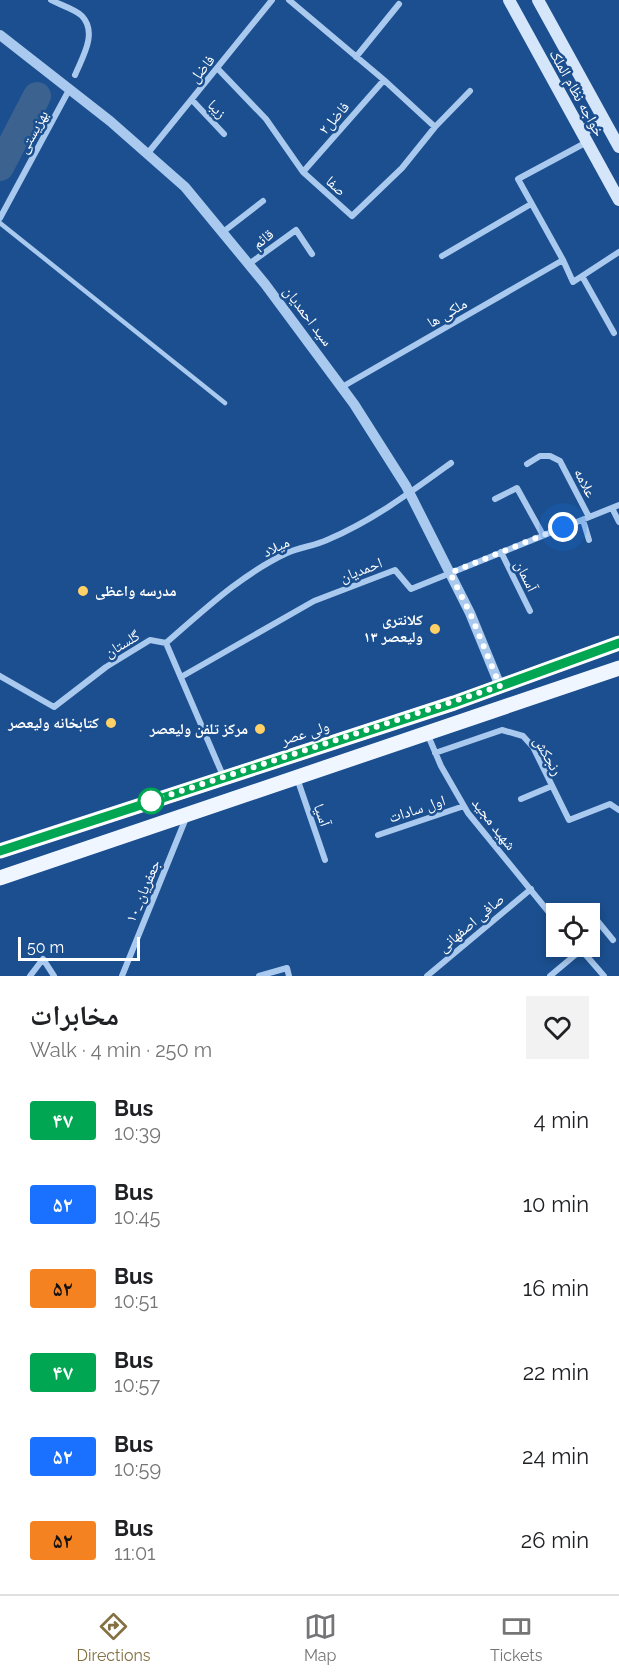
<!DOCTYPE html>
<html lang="en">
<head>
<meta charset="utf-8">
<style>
  :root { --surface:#fff; --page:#f2f2f2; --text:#202124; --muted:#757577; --line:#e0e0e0; --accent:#847042 }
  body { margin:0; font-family:Raleway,"Noto Naskh Arabic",sans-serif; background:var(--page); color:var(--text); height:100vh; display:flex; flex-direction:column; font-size:22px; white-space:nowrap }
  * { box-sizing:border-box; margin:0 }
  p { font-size:20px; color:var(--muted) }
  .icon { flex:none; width:33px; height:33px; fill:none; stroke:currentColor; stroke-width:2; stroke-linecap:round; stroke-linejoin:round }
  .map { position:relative; height:976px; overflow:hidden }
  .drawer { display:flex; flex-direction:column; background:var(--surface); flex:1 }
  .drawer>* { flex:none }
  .badge { padding:0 12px; border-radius:4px; font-size:21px; line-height:39px }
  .tools { position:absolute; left:546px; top:903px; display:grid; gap:12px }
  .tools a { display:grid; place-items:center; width:54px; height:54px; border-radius:0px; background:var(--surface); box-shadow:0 3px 9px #0003; font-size:30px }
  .scale { position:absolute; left:18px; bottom:15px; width:122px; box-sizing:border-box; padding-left:6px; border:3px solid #fff; border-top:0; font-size:16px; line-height:21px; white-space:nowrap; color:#fff; -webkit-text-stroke:4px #1b4f8f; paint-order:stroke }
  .you { position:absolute; width:30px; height:30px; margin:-15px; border:4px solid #fff; border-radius:50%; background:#1a73e8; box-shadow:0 0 0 9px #1a73e833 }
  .map>.badge { position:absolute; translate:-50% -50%; box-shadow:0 0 0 3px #fff }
  .round { display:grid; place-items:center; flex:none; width:63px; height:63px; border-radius:0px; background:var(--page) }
  .headline { display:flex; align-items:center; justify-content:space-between; height:102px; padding:0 30px }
  h1 { font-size:28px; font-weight:700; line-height:45px }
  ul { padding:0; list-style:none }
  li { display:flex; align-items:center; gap:18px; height:84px; padding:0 30px }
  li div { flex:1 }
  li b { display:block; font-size:22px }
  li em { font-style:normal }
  li .badge { min-width:66px; font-weight:700; text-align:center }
  .dock { display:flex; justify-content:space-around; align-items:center; height:84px; border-top:2px solid var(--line); background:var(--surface); font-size:16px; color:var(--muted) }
  .dock a { display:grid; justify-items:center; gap:3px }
  .dock .active { color:var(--accent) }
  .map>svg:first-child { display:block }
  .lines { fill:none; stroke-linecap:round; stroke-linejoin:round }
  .river { stroke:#3c6290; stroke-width:28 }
  .service { stroke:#a9c9ee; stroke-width:4.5 }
  .minor { stroke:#a9c9ee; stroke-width:6 }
  .tertiary { stroke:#a9c9ee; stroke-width:10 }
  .secondary { stroke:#d6e6fa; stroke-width:12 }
  .primary { stroke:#f0f6ff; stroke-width:15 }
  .line-casing { stroke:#fff; stroke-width:14 }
  .line { stroke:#00a651; stroke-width:9 }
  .walk { stroke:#fff; stroke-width:6; stroke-dasharray:0 10.8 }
  .poi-dot { fill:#ffd166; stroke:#1b4f8f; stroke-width:2 }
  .stop-dot { fill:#fff; stroke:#00a651; stroke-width:3 }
  .labels { text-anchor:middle; stroke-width:5; stroke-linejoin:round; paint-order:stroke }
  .street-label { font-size:15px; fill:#fff; stroke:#1b4f8f }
  .poi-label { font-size:15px; font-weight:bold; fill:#fff; stroke:#1b4f8f; text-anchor:end }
</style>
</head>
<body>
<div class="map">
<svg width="619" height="976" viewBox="0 0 619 976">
  <rect width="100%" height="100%" fill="#1b4f8f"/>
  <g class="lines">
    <path class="river" d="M0 167 37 96"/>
    <path class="service" d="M0 223 225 403"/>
    <path class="minor" d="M51 0C60 5 75 9 82 16 98 33 82 58 75 75
      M289 0 384 80 435 127
      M356 57 399 4
      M218 69 266 119 303 172 352 216 402 168 435 127 470 91
      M192 100 224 134
      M148 153 272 0
      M303 172 384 80
      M0 218 69 90
      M223 232 263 201
      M442 256 531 204
      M563 260 518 179 587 142
      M249 264 296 230 312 254
      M582 276 614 333
      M342 387 563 260 573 282 619 252
      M527 464 540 456H550L560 461 589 517
      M495 499 517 488 543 535
      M612 508 619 522
      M583 520 589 540
      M501 552 530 611
      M166 643C204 610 242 574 287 553 300 547 314 546 327 540 372 521 411 492 451 463
      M166 643 224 778
      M0 676 54 707 106 667 150 640 166 643
      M181 677 314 601 395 570 411 589 619 505
      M427 733 441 766 468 813 556 921
      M435 753 502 730 523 736 533 747 569 820 610 804 619 810
      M297 778 325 860
      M521 799 552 786
      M378 835 464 806
      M590 921 595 918 613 940
      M578 946 604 976
      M30 976 43 959 54 976
      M122 976 186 818
      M259 976 287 968 289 976
      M427 976 531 889
      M550 976 581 950"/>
    <path class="tertiary" d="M0 35 110 121 185 187 265 284 354 404 406 486 470 613 500 686"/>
    <path class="secondary" d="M509 0 619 200
      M538 0 619 147
      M582 131 604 120"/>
    <path class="primary" d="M0 851 454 703 619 643
      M0 878 619 668"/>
  </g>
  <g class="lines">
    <g class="line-casing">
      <path id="line" d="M0 851 454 703 619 643"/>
    </g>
    <use href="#line" class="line"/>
    <path class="walk" d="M151 801 500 686 470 613 450 573 563 527"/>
  </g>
  <g class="poi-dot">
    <circle cx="83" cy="591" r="6"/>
    <circle cx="435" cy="629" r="6"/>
    <circle cx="111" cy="723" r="6"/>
    <circle cx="260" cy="729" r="6"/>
  </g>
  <circle class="stop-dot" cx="151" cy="801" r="12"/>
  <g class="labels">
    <g class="street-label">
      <text transform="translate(202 69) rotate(-51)" y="5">فاضل</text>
      <text transform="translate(577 93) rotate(61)" y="5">خواجه نظام الملک</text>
      <text transform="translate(217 109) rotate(47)" y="5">زیبا</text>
      <text transform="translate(334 118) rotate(-49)" y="5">فاضل۲</text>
      <text transform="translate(33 132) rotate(-61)" y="5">بهزیستی</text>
      <text transform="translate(336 186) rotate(42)" y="5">صفا</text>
      <text transform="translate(263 239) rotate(-37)" y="5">قائم</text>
      <text transform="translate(447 313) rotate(-30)" y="5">ملکی ها</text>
      <text transform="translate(308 316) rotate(53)" y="5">سید احمدیان</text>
      <text transform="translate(585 483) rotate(63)" y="5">علامه</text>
      <text transform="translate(276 547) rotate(-26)" y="5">میلاد</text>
      <text transform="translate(361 570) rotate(-21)" y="5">احمدیان</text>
      <text transform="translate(526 576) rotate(64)" y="5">آسمان</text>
      <text transform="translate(122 644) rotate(-31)" y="5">گلستان</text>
      <text transform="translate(305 733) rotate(-18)" y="5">ولی عصر</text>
      <text transform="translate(548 756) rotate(60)" y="5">رنجکش</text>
      <text transform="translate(417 809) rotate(-18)" y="5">اول سادات</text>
      <text transform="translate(322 815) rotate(71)" y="5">آسیا</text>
      <text transform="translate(494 824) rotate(52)" y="5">شهید مجید</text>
      <text transform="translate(143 891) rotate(-67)" y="5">۱۰_جعفریان</text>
      <text transform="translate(471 923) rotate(-40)" y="5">صافی اصفهانی</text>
    </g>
    <g class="poi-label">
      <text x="95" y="596" text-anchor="start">مدرسه واعظی</text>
      <text x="423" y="625">کلانتری<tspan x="423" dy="17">۱۳ ولیعصر</tspan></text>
      <text x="99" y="728">کتابخانه ولیعصر</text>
      <text x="248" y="734">مرکز تلفن ولیعصر</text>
    </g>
  </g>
</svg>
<div class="tools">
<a><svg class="icon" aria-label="locate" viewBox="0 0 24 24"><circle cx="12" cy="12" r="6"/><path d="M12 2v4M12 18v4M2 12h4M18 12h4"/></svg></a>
</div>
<div class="scale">50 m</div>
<div class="you" style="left:563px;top:527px"></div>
</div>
<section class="drawer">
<div class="headline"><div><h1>مخابرات</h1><p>Walk · 4 min · 250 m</p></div><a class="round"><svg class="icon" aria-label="heart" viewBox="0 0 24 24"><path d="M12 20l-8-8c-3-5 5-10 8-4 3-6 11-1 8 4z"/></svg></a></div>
<ul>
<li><span class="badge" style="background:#00a651;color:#fff">۴۷</span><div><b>Bus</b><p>10:39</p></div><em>4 min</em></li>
<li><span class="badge" style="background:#1a71ff;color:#fff">۵۲</span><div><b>Bus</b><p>10:45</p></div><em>10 min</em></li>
<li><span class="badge" style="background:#f58220;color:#111">۵۲</span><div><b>Bus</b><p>10:51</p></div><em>16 min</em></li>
<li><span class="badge" style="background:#00a651;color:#fff">۴۷</span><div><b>Bus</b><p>10:57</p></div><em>22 min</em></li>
<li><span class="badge" style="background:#1a71ff;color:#fff">۵۲</span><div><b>Bus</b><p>10:59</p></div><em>24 min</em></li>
<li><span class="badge" style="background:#f58220;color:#111">۵۲</span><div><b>Bus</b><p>11:01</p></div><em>26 min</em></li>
</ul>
</section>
<nav class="dock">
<a class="active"><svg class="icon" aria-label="directions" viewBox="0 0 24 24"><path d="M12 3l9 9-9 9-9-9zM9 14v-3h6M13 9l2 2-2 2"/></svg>Directions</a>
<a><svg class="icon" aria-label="map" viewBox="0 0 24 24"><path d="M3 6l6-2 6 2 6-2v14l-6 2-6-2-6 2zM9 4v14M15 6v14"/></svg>Map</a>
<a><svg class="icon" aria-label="tickets" viewBox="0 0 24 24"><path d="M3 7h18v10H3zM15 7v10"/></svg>Tickets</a>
</nav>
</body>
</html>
